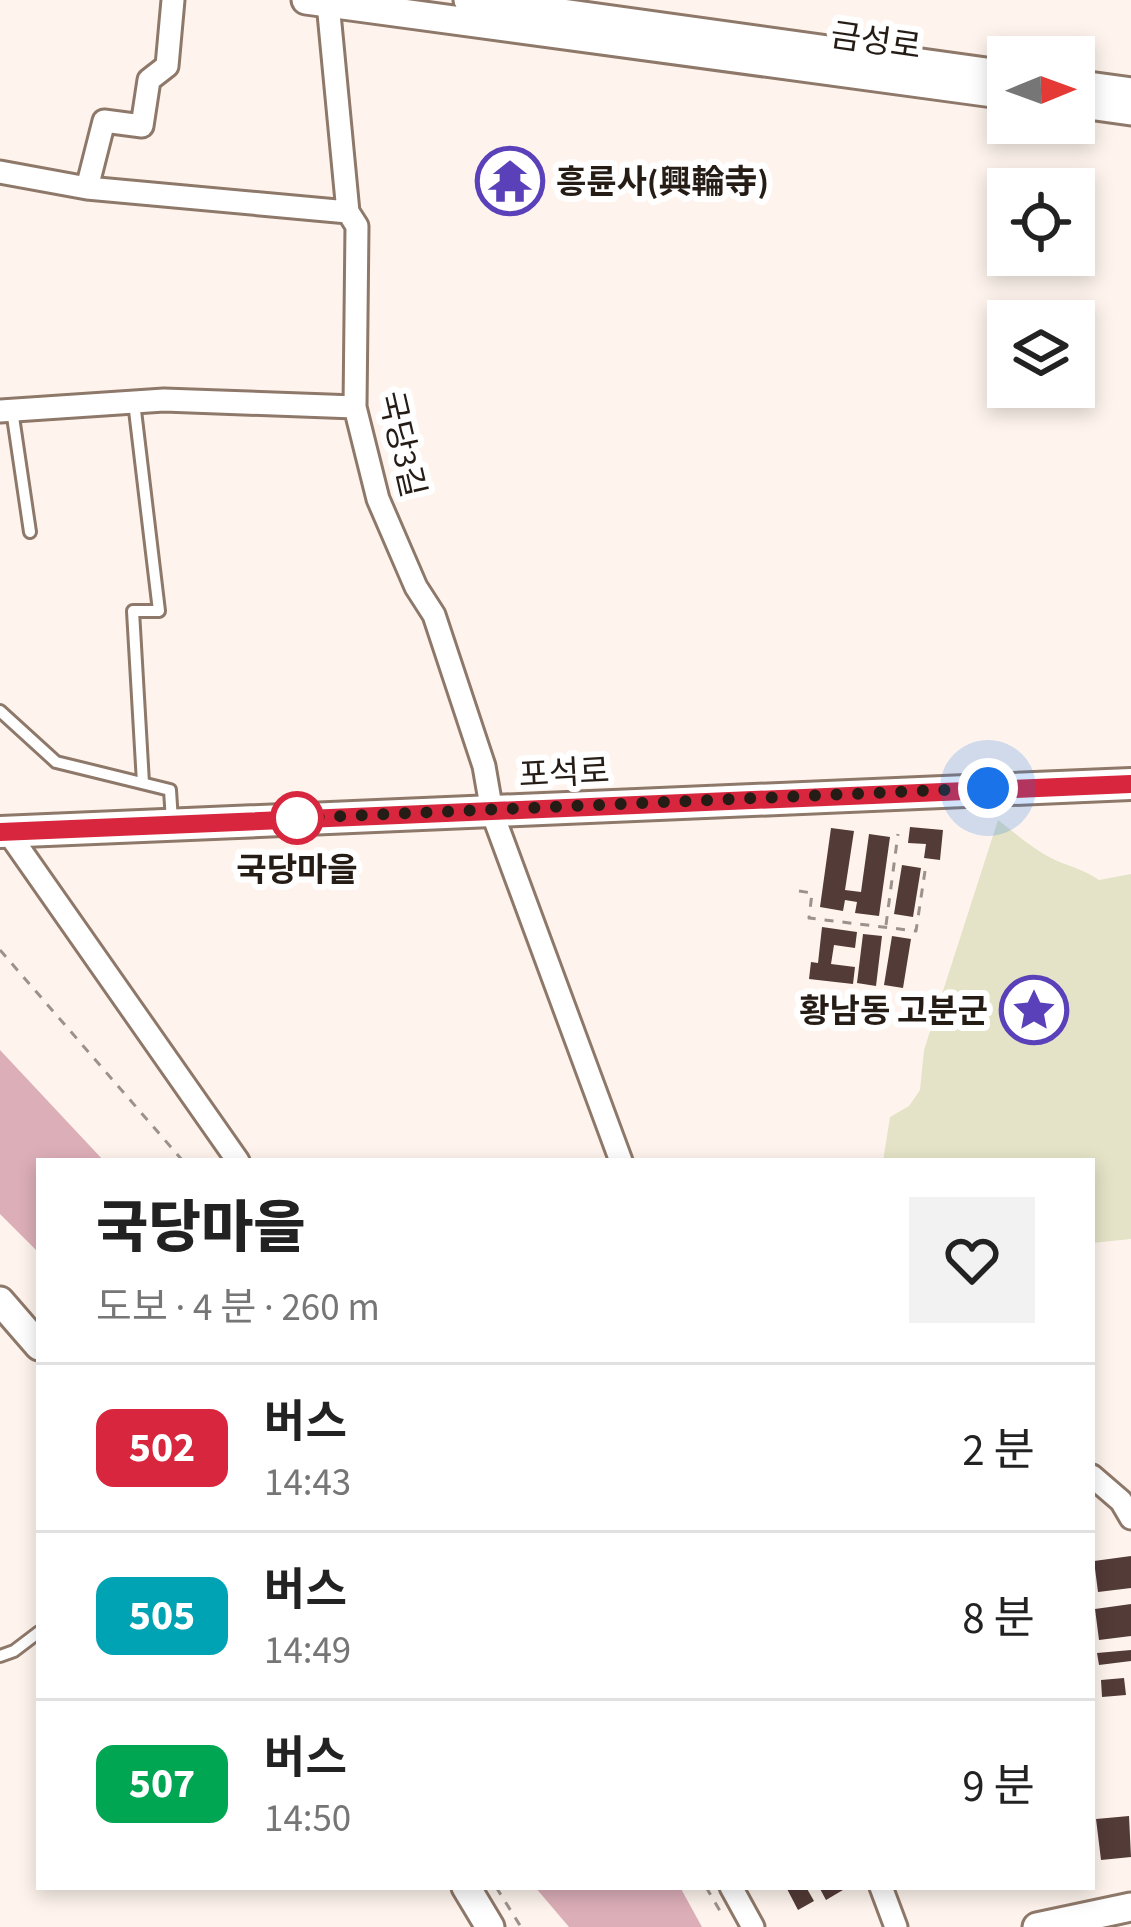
<!DOCTYPE html>
<html lang="ko">
<head>
<meta charset="utf-8">
<style>
  :root { --surface:#fff; --page:#f2f2f2; --text:#222; --muted:#767676; --line:#e0e0e0 }
  body { margin:0; font-family:"Source Sans 3","Noto Sans KR",sans-serif; background:var(--page); color:var(--text); height:100vh; display:flex; flex-direction:column; font-size:45px; white-space:nowrap }
  * { box-sizing:border-box; margin:0 }
  p { font-size:39px; color:var(--muted) }
  .icon { flex:none; width:66px; height:66px; fill:none; stroke:currentColor; stroke-width:2; stroke-linecap:round; stroke-linejoin:round }
  .map { position:relative; flex:1; overflow:hidden }
  .side { position:absolute; left:36px; top:1158px; width:1059px; height:732px; display:flex; flex-direction:column; background:var(--surface); border-radius:0px; box-shadow:0 6px 18px #0003 }
  .side>* { flex:none }
  .badge { padding:0 24px; border-radius:18px; font-size:42px; line-height:78px }
  .needle { width:78px; rotate:89deg }
  .fabs { position:absolute; left:987px; top:36px; display:grid; gap:24px }
  .fabs a { display:grid; place-items:center; width:108px; height:108px; border-radius:0px; background:var(--surface); box-shadow:0 6px 18px #0003; font-size:60px }
  .you { position:absolute; width:60px; height:60px; margin:-30px; border:9px solid #fff; border-radius:50%; background:#1a73e8; box-shadow:0 0 0 18px #1a73e833 }
  .map>.badge { position:absolute; translate:-50% -50%; box-shadow:0 0 0 6px #fff }
  .round { display:grid; place-items:center; flex:none; width:126px; height:126px; border-radius:0px; background:var(--page) }
  .headline { display:flex; align-items:center; justify-content:space-between; height:204px; padding:0 60px }
  h1 { font-size:57px; font-weight:800; line-height:90px }
  ul { padding:0; list-style:none }
  li { display:flex; align-items:center; gap:36px; height:168px; padding:0 60px; border-top:3px solid var(--line) }
  li div { flex:1 }
  li b { display:block; font-size:45px }
  li em { font-style:normal }
  li .badge { min-width:132px; font-weight:700; text-align:center }
  .map>svg:first-child { display:block }
  .green { fill:#e4e3c7 }
  .water { fill:#dcaeb8 }
  .building { fill:#533b37 }
  .lines { fill:none; stroke-linecap:round; stroke-linejoin:round }
  .lane-casing { stroke:#8e7869; stroke-width:16 }
  .street-casing { stroke:#8e7869; stroke-width:27 }
  .secondary-casing { stroke:#8e7869; stroke-width:33 }
  .primary-casing { stroke:#8e7869; stroke-width:36 }
  .path { stroke:#9c928b; stroke-width:3; stroke-dasharray:9 9; stroke-linecap:butt }
  .lane { stroke:#fff; stroke-width:10 }
  .street { stroke:#fff; stroke-width:21 }
  .secondary { stroke:#fff; stroke-width:27 }
  .primary { stroke:#fff; stroke-width:30 }
  .line-casing { stroke:#fff; stroke-width:27 }
  .line { stroke:#d7263d; stroke-width:18 }
  .walk { stroke:#251c16; stroke-width:12; stroke-dasharray:0 21.6 }
  .stop-dot { fill:#fff; stroke:#d7263d; stroke-width:6 }
  .labels { text-anchor:middle; stroke-width:12; stroke-linejoin:round; paint-order:stroke }
  .street-label { font-size:33px; fill:#251c16; stroke:#fff }
  .poi-label { font-size:33px; font-weight:bold; fill:#251c16; stroke:#fff; text-anchor:start }
  .stop-label { font-size:33px; font-weight:bold; fill:#251c16; stroke:#fff }
</style>
</head>
<body>
<div class="map">
<svg width="1131" height="1927" viewBox="0 0 1131 1927">
  <rect width="100%" height="100%" fill="#fef4ed"/>
  <path class="green" d="M998 820C1016 834 1034 850 1055 860 1071 867 1083 869 1099 880L1131 874V1239L1092 1243V1161H883L890 1117 909 1106 920 1090 924 1050Z"/>
  <path class="water" d="M0 1050 104 1161H39V1253L0 1214Z
    M535 1887H680L702 1927H569Z"/>
  <path class="building" d="M910 827 943 830 940 860 924 858 926 844 908 843Z
    M831 828 854 831 845 890 861 892 869 834 890 837 879 916 855 913 857 902 845 900 843 911 820 907Z
    M902 865 921 868 913 917 894 914Z
    M822 927 857 932 855 948 834 945 831 964 855 967 853 984 809 979 811 962 818 963Z
    M863 934 882 936 876 986 857 983Z
    M892 936 911 939 903 988 884 985Z
    M1131 1556V1588L1098 1592 1094 1561Z
    M1131 1604V1636L1099 1640 1095 1609Z
    M1131 1650V1661L1099 1665 1097 1653Z
    M1124 1678 1126 1695 1102 1697 1101 1680Z
    M1129 1816 1131 1857 1101 1860 1096 1819Z
    M786 1887H806L814 1901 798 1910Z
    M819 1887H848L826 1900Z"/>
  <g class="lines">
    <g class="lane-casing">
      <path id="lane" d="M134 402 159 611H133L143 783
        M12 410 30 532
        M0 711 56 762 170 790 172 821
        M0 1656 14 1651 39 1632"/>
    </g>
    <g class="street-casing">
      <path id="street" d="M328 3 348 212 357 226 355 407 378 499 416 587 434 615 484 766 492 812 621 1161
        M0 172 87 188 104 121 142 126 149 80 167 66 173 0
        M87 188 348 212
        M0 411 164 400 355 407
        M7 831 238 1161
        M1092 1476 1121 1501 1131 1518
        M731 1887 753 1927
        M881 1887 896 1927"/>
    </g>
    <g class="secondary-casing">
      <path id="secondary" d="M306 0 1008 95
        M468 0 1008 75
        M1074 84 1131 92
        M1074 103 1131 111
        M0 1301 39 1346
        M466 1887 490 1927
        M1037 1927 1131 1907"/>
    </g>
    <g class="primary-casing">
      <path id="primary" d="M0 832 1131 784"/>
    </g>
    <path class="path" d="M799 891 812 893 809 918 916 931 925 871
      M886 925 898 834
      M0 950 183 1161
      M496 1887 521 1927
      M706 1887 720 1911"/>
    <use href="#lane" class="lane"/>
    <use href="#street" class="street"/>
    <use href="#secondary" class="secondary"/>
    <use href="#primary" class="primary"/>
  </g>
  <g class="lines">
    <g class="line-casing">
      <path id="line" d="M0 832 1131 784"/>
    </g>
    <use href="#line" class="line"/>
    <path class="walk" d="M297 818 988 788"/>
  </g>
  <defs>
    <g id="temple-ring" transform="scale(3.45)"><circle r="9.5" fill="#fff" stroke="#5a41ba" stroke-width="1.5"/><path d="M0-6L5-2H3V0L6.5 2.5H4V6H1.5V3h-3V6H-4V2.5H-6.5L-3 0V-2H-5Z" fill="#5a41ba"/></g>
    <g id="sight-ring" transform="scale(3.45)"><circle r="9.5" fill="#fff" stroke="#5a41ba" stroke-width="1.5"/><path d="M0-6L1.8-2.2L6-1.7L2.9 1.2L3.7 5.4L0 3.3L-3.7 5.4L-2.9 1.2L-6-1.7L-1.8-2.2Z" fill="#5a41ba"/></g>
  </defs>
  <g fill-rule="evenodd">
    <use href="#temple-ring" x="510" y="181"/>
    <use href="#sight-ring" x="1034" y="1010"/>
  </g>
  <circle class="stop-dot" cx="297" cy="818" r="24"/>
  <g class="labels">
    <g class="street-label">
      <text transform="translate(876 40) rotate(8)" y="12">금성로</text>
      <text transform="translate(403 444) rotate(77)" y="12">국당3길</text>
      <text transform="translate(564 772) rotate(-3)" y="12">포석로</text>
    </g>
    <g class="poi-label">
      <text x="556" y="193">흥륜사(興輪寺)</text>
      <text x="988" y="1022" text-anchor="end">황남동 고분군</text>
    </g>
    <g class="stop-label">
      <text x="297" y="881">국당마을</text>
    </g>
  </g>
</svg>
<div class="fabs">
<a><svg class="needle" viewBox="-14 -14 28 28"><path d="M0-13l5 13h-10z" fill="#e53935"/><path d="M0 13l5-13h-10z" fill="#767676"/></svg></a>
<a><svg class="icon" aria-label="locate" viewBox="0 0 24 24"><circle cx="12" cy="12" r="6"/><path d="M12 2v4M12 18v4M2 12h4M18 12h4"/></svg></a>
<a><svg class="icon" aria-label="layers" viewBox="0 0 24 24"><path d="M12 4l9 5-9 5-9-5zM3 14l9 5 9-5"/></svg></a>
</div>
<div class="you" style="left:988px;top:788px"></div>
<section class="side">
<div class="headline"><div><h1>국당마을</h1><p>도보 · 4 분 · 260 m</p></div><a class="round"><svg class="icon" aria-label="heart" viewBox="0 0 24 24"><path d="M12 20l-8-8c-3-5 5-10 8-4 3-6 11-1 8 4z"/></svg></a></div>
<ul>
<li><span class="badge" style="background:#d7263d;color:#fff">502</span><div><b>버스</b><p>14:43</p></div><em>2 분</em></li>
<li><span class="badge" style="background:#00a3b4;color:#fff">505</span><div><b>버스</b><p>14:49</p></div><em>8 분</em></li>
<li><span class="badge" style="background:#00a651;color:#fff">507</span><div><b>버스</b><p>14:50</p></div><em>9 분</em></li>
</ul>
</section>
</div>
</body>
</html>
